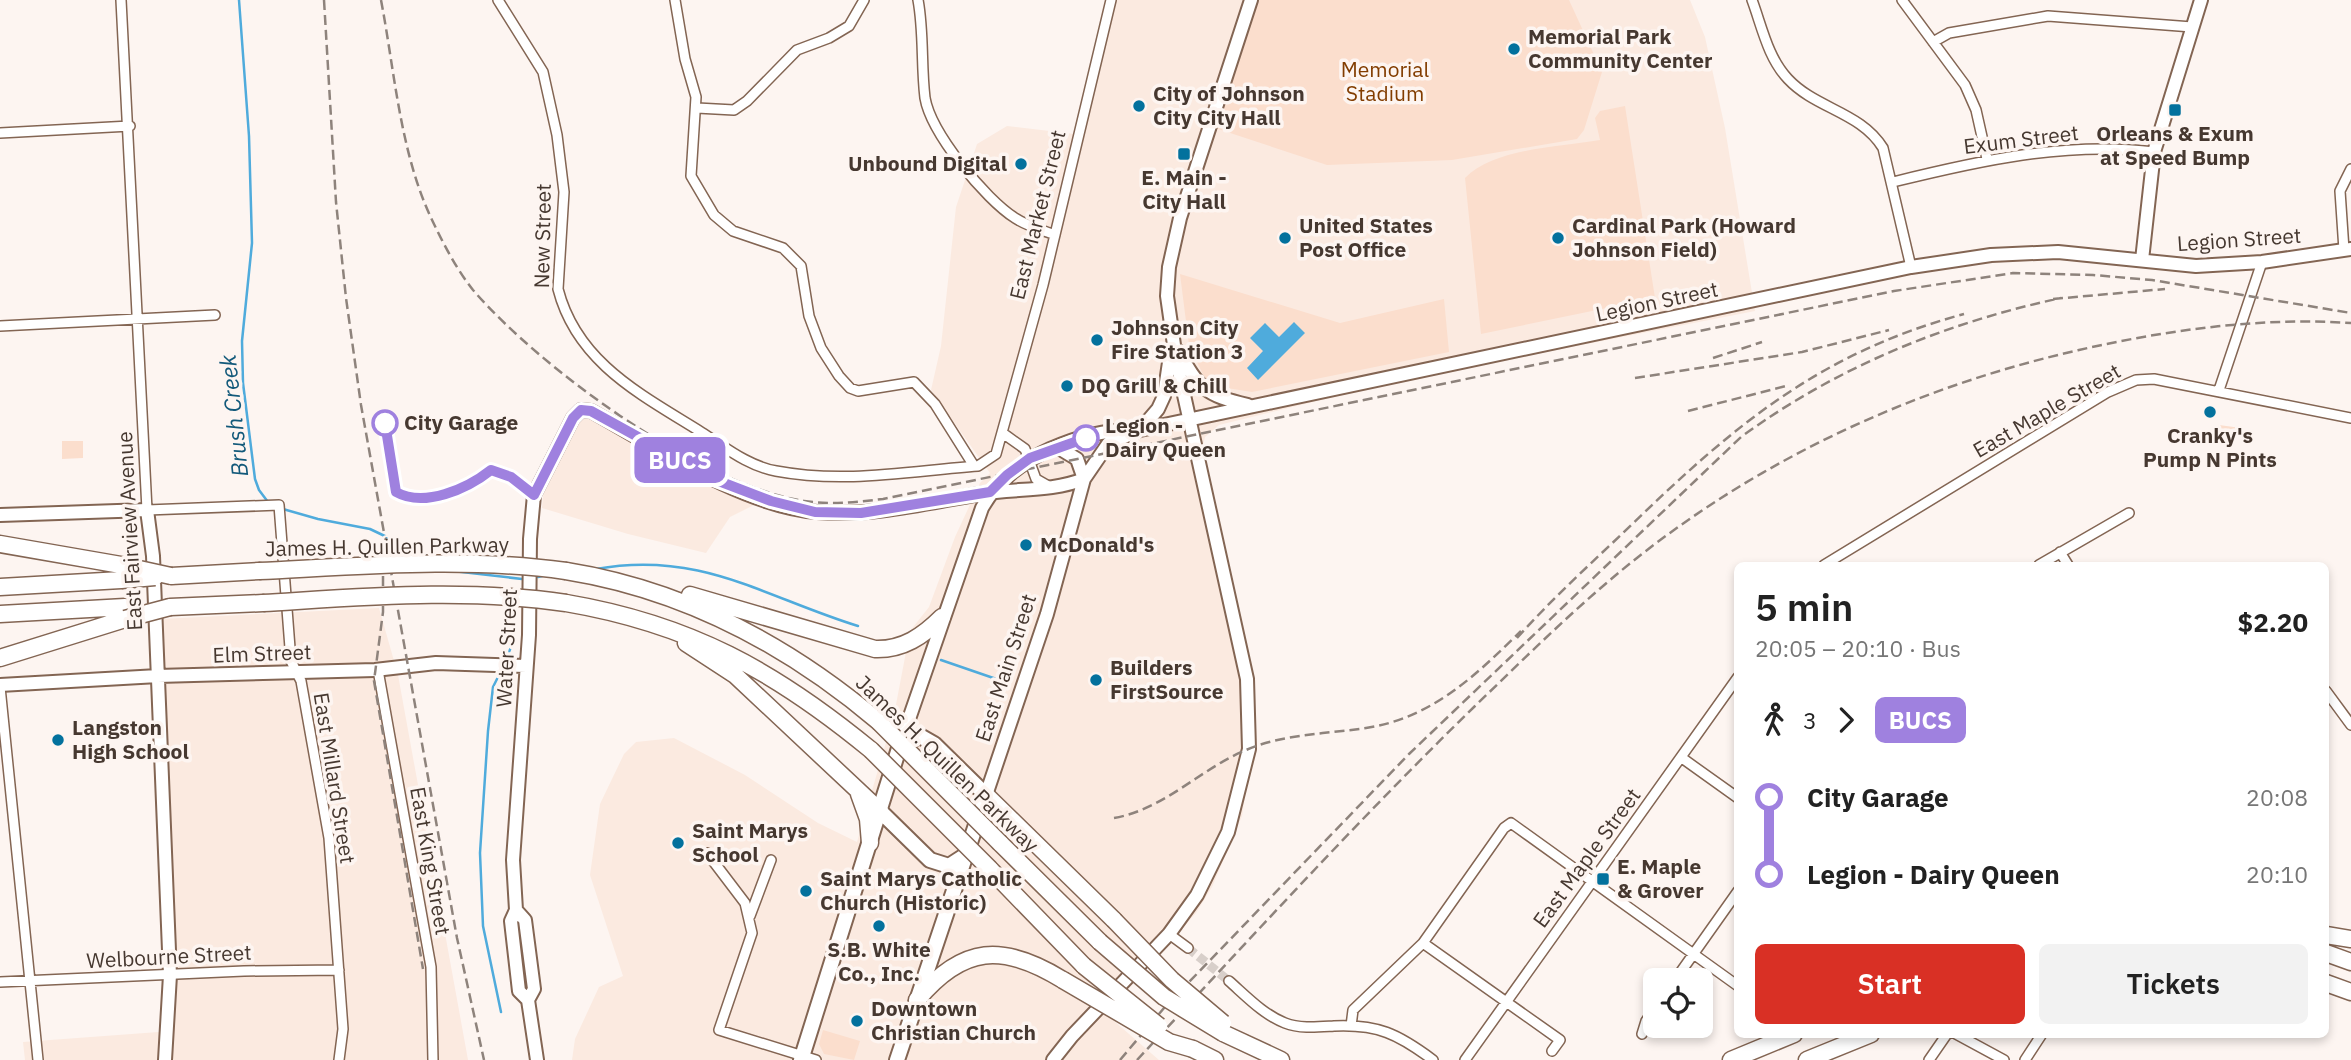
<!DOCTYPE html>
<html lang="en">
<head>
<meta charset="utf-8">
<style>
  :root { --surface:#fff; --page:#f2f2f2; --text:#222; --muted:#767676; --accent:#d93025 }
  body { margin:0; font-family:"IBM Plex Sans",sans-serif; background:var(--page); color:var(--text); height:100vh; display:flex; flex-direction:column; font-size:26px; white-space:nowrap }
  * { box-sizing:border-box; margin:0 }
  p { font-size:23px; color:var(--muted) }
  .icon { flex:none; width:38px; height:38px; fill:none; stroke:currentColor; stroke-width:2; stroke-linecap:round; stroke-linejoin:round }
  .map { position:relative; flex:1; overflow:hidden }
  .side { position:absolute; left:1734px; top:562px; width:595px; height:476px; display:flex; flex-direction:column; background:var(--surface); border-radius:10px; box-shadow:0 4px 10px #0003 }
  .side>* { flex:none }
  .badge { padding:0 14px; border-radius:10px; font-size:24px; line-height:46px }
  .buttons { position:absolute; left:1643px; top:968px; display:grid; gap:14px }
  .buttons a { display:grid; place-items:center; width:70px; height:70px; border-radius:10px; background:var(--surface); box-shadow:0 4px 10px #0003; font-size:35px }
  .map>.badge { position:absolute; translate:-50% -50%; box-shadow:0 0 0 4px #fff }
  .legs { display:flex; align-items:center; gap:10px; height:77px; padding:0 21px; font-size:23px }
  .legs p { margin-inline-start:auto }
  .head { display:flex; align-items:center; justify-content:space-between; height:119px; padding:0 21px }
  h1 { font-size:38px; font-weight:600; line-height:52px }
  .button { display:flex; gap:14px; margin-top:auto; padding:14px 21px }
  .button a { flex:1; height:80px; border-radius:10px; background:var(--accent); color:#fff; font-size:28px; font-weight:600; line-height:80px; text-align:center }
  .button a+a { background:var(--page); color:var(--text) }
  ul { padding:0 21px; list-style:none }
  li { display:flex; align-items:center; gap:24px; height:77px; font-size:26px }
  li i { display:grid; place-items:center; width:10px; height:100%; margin:0 9px; background:currentColor }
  li i::after { content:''; width:18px; height:18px; margin:-9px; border:5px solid; border-radius:50%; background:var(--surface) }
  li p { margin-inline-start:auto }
  li:first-child i { background:linear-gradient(#0000 50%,currentColor 0) }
  li:last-child i { background:linear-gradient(currentColor 50%,#0000 0) }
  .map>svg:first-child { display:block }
  .built { fill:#fbeae0 }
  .green { fill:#fbdecd }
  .water { fill:#4fabdc }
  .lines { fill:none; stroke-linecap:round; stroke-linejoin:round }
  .stream { stroke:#4fabdc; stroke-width:2.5 }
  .street-tunnel { stroke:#d8cfca; stroke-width:9; stroke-dasharray:9 4.5; stroke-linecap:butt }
  .street-casing { stroke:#836553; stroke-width:12 }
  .secondary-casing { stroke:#836553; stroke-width:16 }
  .primary-casing { stroke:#836553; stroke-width:18 }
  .highway-casing { stroke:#836553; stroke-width:19 }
  .street { stroke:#fff; stroke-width:9 }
  .secondary { stroke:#fff; stroke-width:12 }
  .primary { stroke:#fff; stroke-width:14 }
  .highway { stroke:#fff; stroke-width:16 }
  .rail { stroke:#8e837c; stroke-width:2.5; stroke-dasharray:10 5; stroke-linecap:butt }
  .highway-bridge-casing { stroke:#836553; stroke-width:19; stroke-linecap:butt }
  .highway-bridge { stroke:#fff; stroke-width:16 }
  .line-1-casing { stroke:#fff; stroke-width:16 }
  .line-1 { stroke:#9f81df; stroke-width:10 }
  .poi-dot { fill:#03719d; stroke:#fdf5f1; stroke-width:2.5 }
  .stop-1-dot { fill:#fff; stroke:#9f81df; stroke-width:3.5 }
  .labels { text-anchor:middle; stroke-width:7; stroke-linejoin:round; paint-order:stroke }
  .poi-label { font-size:21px; font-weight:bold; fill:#463830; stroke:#fdf5f1; text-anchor:start }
  .park-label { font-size:21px; fill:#823d00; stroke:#fdf5f1 }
  .street-label { font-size:21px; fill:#463830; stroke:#fdf5f1 }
  .stop-label { font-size:21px; font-weight:bold; fill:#463830; stroke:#fdf5f1; text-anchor:start }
  .water-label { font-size:23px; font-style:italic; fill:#12597a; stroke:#fdf5f1 }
</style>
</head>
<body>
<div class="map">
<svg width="2351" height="1060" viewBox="0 0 2351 1060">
  <rect width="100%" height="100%" fill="#fdf5f1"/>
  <path class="built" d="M1116 0H1690L1705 37 1725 128 1755 311 1403 380 1219 425 1205 437 1202 450 1251 674 1249 770 1242 816 1212 887 1196 913 1106 1014 1159 1060H572L575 1039 599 987 623 976 590 875 600 804 624 754 636 742 674 738 745 775 818 823 857 842 894 715 910 631 929 607 955 537 980 483 990 473 931 390 941 346 956 207 977 144 1007 126 1083 135Z
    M582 417H594L756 504 730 517 706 553 628 534 542 508 544 486Z
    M379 608 398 675 468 1060H25L23 1042 172 1031 175 951 160 619Z"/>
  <path class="green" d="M1257 0H1569L1602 72 1584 130 1577 139 1452 160 1327 165 1215 128Z
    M1625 106 1655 298 1481 334 1465 178C1494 148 1560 147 1600 140L1595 118 1600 111Z
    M1180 274 1340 323 1444 299 1449 352 1252 392 1208 385 1189 345Z
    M2219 425 2241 428 2243 430 2240 437 2217 433Z
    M62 441H83V458L62 459Z
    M823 1030 860 1041 854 1060 824 1054 819 1044Z"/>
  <path class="water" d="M1294 322 1305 333 1258 380 1247 368 1263 351 1250 338 1265 323 1279 337Z"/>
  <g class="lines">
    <path class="stream" d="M239 0 249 136 252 243 242 341 243 383 255 479 259 490 268 502
      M283 509 318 519 370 529 429 557
      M596 569C700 550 764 597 858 626
      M453 571 522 579
      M538 577 542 576
      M941 660 1005 682
      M505 662 513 642 515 604
      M501 671 493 687 488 731 480 853 483 926 501 1012"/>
    <path class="street-tunnel" d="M1188 948 1229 981"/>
    <g class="street-casing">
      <path id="street" d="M121 0 147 510 279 505 291 661 301 681 329 838 343 1029 339 1060
        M498 0 543 72 557 135 564 192 558 289C577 363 642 395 701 432 725 447 748 466 776 471 845 484 910 471 978 466L996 454 1043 285 1111 0
        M675 0 685 59 696 97 691 176 714 215 733 231 783 248 801 266 809 316 821 348 839 376 850 388 858 391 914 382 935 404 974 466
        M918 0C924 32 921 65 925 98 931 133 985 199 1015 218 1027 226 1042 230 1055 235
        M1752 0C1762 27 1768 58 1788 79 1816 109 1861 112 1883 148L1911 267
        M1902 0 1965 85 1976 110 1987 159
        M1933 42 1949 33 2048 16 2192 27
        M697 108 734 110 747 101 797 50 829 38 849 26 864 0
        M0 133 130 126
        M1893 182C1978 161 2066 141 2154 152
        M2344 250 2340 191 2351 169
        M0 326 215 315
        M2219 390 2262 262
        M1004 434 1025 449 1036 479 1050 487
        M2060 552 2068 565
        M1824 565 2108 392 2136 380 2154 379 2351 418
        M2039 565 2129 513
        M378 670 431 967 433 1060
        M0 687 38 1060
        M2326 691 2351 725
        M1682 758 1738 798
        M707 853 745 903 752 933 719 1030 816 1060
        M750 916 771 860
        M1169 934 1188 948
        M1423 943 1560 1040 1552 1051
        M1675 980 1738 891
        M1229 981C1246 996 1264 1015 1285 1023 1300 1029 1318 1027 1334 1026 1378 1024 1398 1034 1433 1060
        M0 982 244 971 339 970
        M1351 1026 1353 1010 1423 943 1504 828 1511 823 1738 986
        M1642 1034 1646 1021 1656 1007
        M1956 1034 2004 1060
        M1465 1060 1738 677
        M1929 1060 1947 1034
        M2025 1060 2042 1034"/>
    </g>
    <g class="secondary-casing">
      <path id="secondary" d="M2142 260 2154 152 2201 0
        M1178 351C1200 389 1205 395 1248 405
        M0 515 147 510 153 556 170 975 165 1060
        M0 685 158 676 375 670 436 663 526 666
        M900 745 982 508C1010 457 1083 428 1140 430L1911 267 1991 255 2058 252 2196 266 2262 262 2351 249
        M986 795 1047 614 1084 479 1108 444 1140 430 1158 409 1164 396 1171 349
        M516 910 525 920 534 989 528 1000 537 1060
        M528 1000 519 991 511 921 516 910 513 860 529 635 530 539 534 495 573 418 581 410 591 411C656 447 742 506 817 512 871 517 926 503 980 494 1015 488 1051 492 1084 479L1077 459 1057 447
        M1053 1060 1072 1036 1169 934 1197 895 1228 832 1249 749 1247 679 1176 359 1167 296 1169 267 1180 218 1251 0"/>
    </g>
    <g class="primary-casing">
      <path id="primary" d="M880 811 930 860 949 866 966 855
        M801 1060 900 745 920 736 934 744 986 795 897 1060"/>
    </g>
    <g class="highway-casing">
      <path id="highway" d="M0 544 121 565
        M566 571C685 590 788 645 879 722
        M171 576 259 571
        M0 587 121 580
        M690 595 875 649C903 650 923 636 942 617
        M566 603C690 624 775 671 871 750
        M170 607 263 603
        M0 614 125 607
        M686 643 735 675 880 811
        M0 658 125 619
        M859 794 868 819 870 843
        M986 795 1114 920
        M1000 843 1100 942
        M990 869 1084 966
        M2326 935 2351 939
        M2326 953 2351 962
        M2326 983 2351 992
        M917 1000C963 945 1003 943 1063 980
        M1223 1033 1281 1060
        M1193 1049 1215 1060
        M1731 1060 1794 1034
        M1807 1060 1871 1034"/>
    </g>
    <use href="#street" class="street"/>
    <use href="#secondary" class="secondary"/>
    <use href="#primary" class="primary"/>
    <use href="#highway" class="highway"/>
    <path class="rail" d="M324 0 336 202 346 298 361 405 457 938 484 1060
      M381 0C395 73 400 154 433 222 444 245 457 270 473 290 541 369 700 485 804 501 831 505 857 502 883 499L1894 291 2013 273 2093 275 2152 280 2351 313
      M2053 299 2165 289
      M1713 358 1762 342
      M1635 378 1802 352 1889 330
      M1688 411 1786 386
      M383 576V612L374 681 423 969
      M1517 638C1550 601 1587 567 1623 533 1730 429 1816 354 1964 314
      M1114 818C1165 809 1200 769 1246 750 1283 734 1326 734 1366 728 1432 718 1475 676 1521 631
      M1120 1060 1164 1008 1409 754 1741 437C1837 367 1945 323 2061 298
      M1137 1060C1248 941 1358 820 1475 706 1532 651 1588 595 1651 547 1777 451 1924 385 2079 350 2167 330 2260 317 2351 323"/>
    <g class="highway-bridge-casing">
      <path id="highway-bridge" d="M121 565 171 576
        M259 571C361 566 465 557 566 571
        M121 580 155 577
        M263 603C364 597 465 588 566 603
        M125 619 170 607
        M879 722 1000 843
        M871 750 990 869
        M1114 920 1172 980 1223 1023
        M1100 942 1164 997 1223 1033
        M1084 966 1159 1026
        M1063 980 1169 1042 1193 1049"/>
    </g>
    <use href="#highway-bridge" class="highway-bridge"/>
  </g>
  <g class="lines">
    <g class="line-1-casing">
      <path id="line-1" d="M385 423 396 492C424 508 467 489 491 470L511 477 534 495 573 418 581 410 591 411 716 480 771 501 815 512 861 513 990 492 1007 475 1030 458 1086 438"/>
    </g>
    <use href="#line-1" class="line-1"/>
  </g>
  <g class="poi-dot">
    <circle cx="1514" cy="49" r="7"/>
    <circle cx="1139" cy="106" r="7"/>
    <rect x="2168" y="103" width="14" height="14" rx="3.5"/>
    <rect x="1177" y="147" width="14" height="14" rx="3.5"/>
    <circle cx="1021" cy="164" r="7"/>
    <circle cx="1285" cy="238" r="7"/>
    <circle cx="1558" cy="238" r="7"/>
    <circle cx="1097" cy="340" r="7"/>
    <circle cx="1067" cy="386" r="7"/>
    <circle cx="2210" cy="412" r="7"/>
    <circle cx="1026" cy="545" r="7"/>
    <circle cx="1096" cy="680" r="7"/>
    <circle cx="58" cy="740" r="7"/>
    <circle cx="678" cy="843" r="7"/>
    <rect x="1596" y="872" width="14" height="14" rx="3.5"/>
    <circle cx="806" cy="891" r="7"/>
    <circle cx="879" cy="926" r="7"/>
    <circle cx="857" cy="1021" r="7"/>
  </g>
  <g class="stop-1-dot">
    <circle cx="385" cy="423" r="12"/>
    <circle cx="1086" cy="438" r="12"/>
  </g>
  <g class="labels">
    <g class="poi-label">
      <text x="1528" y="44">Memorial Park<tspan x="1528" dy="24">Community Center</tspan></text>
      <text x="1153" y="101">City of Johnson<tspan x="1153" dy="24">City City Hall</tspan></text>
      <text x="2175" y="141" text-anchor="middle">Orleans &amp; Exum<tspan x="2175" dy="24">at Speed Bump</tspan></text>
      <text x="1007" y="171" text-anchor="end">Unbound Digital</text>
      <text x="1184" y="185" text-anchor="middle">E. Main -<tspan x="1184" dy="24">City Hall</tspan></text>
      <text x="1299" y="233">United States<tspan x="1299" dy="24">Post Office</tspan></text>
      <text x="1572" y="233">Cardinal Park (Howard<tspan x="1572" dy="24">Johnson Field)</tspan></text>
      <text x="1111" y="335">Johnson City<tspan x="1111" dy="24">Fire Station 3</tspan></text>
      <text x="1081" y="393">DQ Grill &amp; Chill</text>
      <text x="2210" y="443" text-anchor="middle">Cranky's<tspan x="2210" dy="24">Pump N Pints</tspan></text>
      <text x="1040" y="552">McDonald's</text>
      <text x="1110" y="675">Builders<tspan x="1110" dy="24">FirstSource</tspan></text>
      <text x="72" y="735">Langston<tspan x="72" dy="24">High School</tspan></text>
      <text x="692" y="838">Saint Marys<tspan x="692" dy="24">School</tspan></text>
      <text x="1617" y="874">E. Maple<tspan x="1617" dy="24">&amp; Grover</tspan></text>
      <text x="820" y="886">Saint Marys Catholic<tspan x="820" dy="24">Church (Historic)</tspan></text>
      <text x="879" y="957" text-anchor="middle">S.B. White<tspan x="879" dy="24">Co., Inc.</tspan></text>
      <text x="871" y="1016">Downtown<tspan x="871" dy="24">Christian Church</tspan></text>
    </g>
    <g class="park-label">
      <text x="1385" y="77">Memorial<tspan x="1385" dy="24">Stadium</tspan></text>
    </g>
    <g class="street-label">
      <text transform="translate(2021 140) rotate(-7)" y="7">Exum Street</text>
      <text transform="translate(1038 215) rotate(-76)" y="7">East Market Street</text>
      <text transform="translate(543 236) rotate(-89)" y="7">New Street</text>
      <text transform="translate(2239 240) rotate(-4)" y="7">Legion Street</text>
      <text transform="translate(1657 302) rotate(-12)" y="7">Legion Street</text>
      <text transform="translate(2047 411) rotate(-30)" y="7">East Maple Street</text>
      <text transform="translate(130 531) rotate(-93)" y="7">East Fairview Avenue</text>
      <text transform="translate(387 547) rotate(-1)" y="7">James H. Quillen Parkway</text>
      <text transform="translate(507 648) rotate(-87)" y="7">Water Street</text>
      <text transform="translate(262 654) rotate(-2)" y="7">Elm Street</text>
      <text transform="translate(1006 668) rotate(-72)" y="7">East Main Street</text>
      <text transform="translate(947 764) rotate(44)" y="7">James H. Quillen Parkway</text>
      <text transform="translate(334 778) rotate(81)" y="7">East Millard Street</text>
      <text transform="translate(1587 858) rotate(-54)" y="7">East Maple Street</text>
      <text transform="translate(430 861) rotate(80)" y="7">East King Street</text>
      <text transform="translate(169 957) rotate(-3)" y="7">Welbourne Street</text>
    </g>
    <g class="stop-label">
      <text x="404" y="430">City Garage</text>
      <text x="1105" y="433">Legion -<tspan x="1105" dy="24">Dairy Queen</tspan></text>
    </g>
    <g class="water-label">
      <text transform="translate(234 416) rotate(-96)" y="8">Brush Creek</text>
    </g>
  </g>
</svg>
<div class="buttons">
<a><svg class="icon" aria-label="locate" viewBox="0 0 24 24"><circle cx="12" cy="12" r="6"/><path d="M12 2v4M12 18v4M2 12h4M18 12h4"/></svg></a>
</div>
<b class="badge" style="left:680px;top:460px;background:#9f81df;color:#fff">BUCS</b>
<section class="side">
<div class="head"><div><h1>5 min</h1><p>20:05 – 20:10 · Bus</p></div><b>$2.20</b></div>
<div class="legs"><svg class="icon" aria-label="walk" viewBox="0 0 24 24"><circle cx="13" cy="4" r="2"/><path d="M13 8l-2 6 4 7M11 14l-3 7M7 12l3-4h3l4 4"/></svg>3<svg class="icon" aria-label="forward" viewBox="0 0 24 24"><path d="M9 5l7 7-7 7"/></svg><b class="badge" style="background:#9f81df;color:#fff">BUCS</b></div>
<ul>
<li><i style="color:#9f81df"></i><b>City Garage</b><p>20:08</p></li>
<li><i style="color:#9f81df"></i><b>Legion - Dairy Queen</b><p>20:10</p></li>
</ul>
<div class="button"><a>Start</a><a>Tickets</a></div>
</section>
</div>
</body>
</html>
